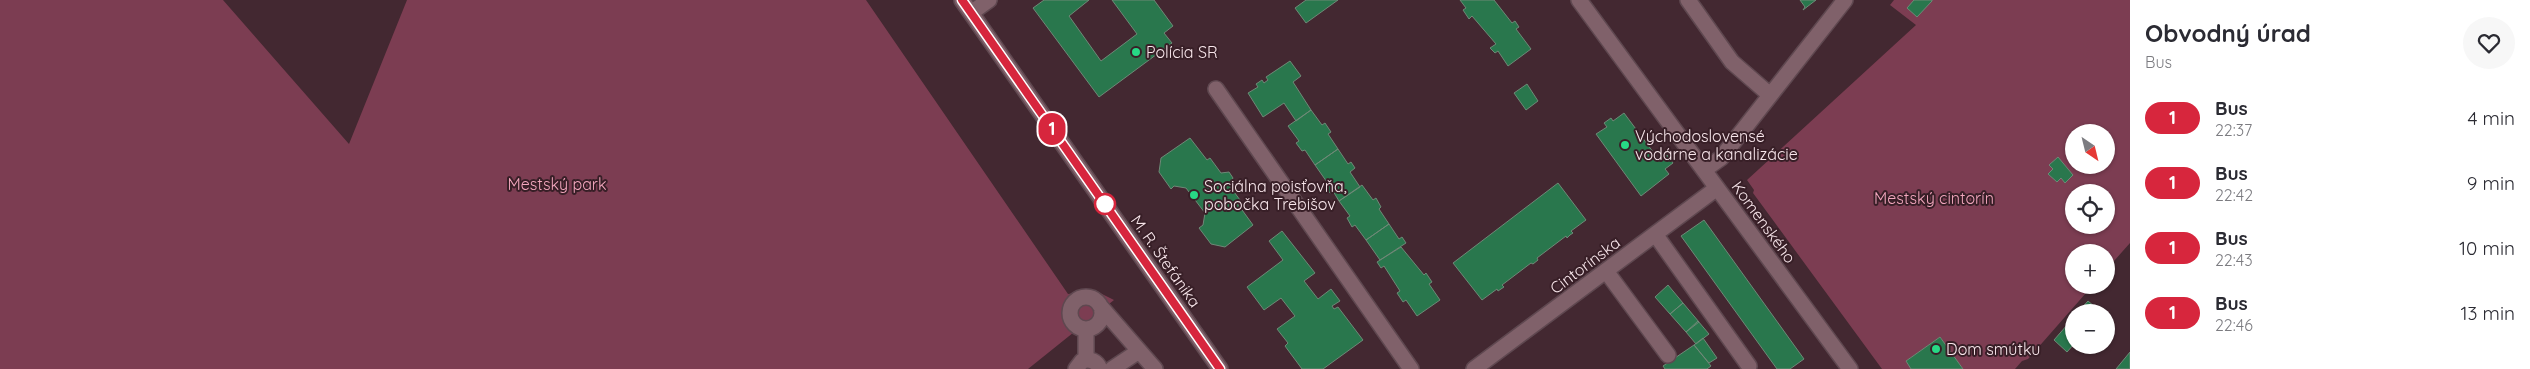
<!DOCTYPE html>
<html lang="en">
<head>
<meta charset="utf-8">
<style>
  :root { --surface:#fff; --page:#f7f7f7; --text:#2b2b33; --muted:#7c7c81 }
  body { margin:0; font-family:Quicksand,sans-serif; background:var(--page); color:var(--text); height:100vh; display:flex; flex-direction:column; font-size:19px; white-space:nowrap }
  * { box-sizing:border-box; margin:0 }
  p { font-size:16px; color:var(--muted) }
  .icon { flex:none; width:28px; height:28px; fill:none; stroke:currentColor; stroke-width:2; stroke-linecap:round; stroke-linejoin:round }
  .map { position:relative; flex:1; overflow:hidden }
  .drawer { display:flex; flex-direction:column; background:var(--surface); width:400px }
  .drawer>* { flex:none }
  .badge { padding:0 10px; border-radius:16px; font-size:18px; line-height:32px }
  .needle { width:32px; rotate:145deg }
  .tools { position:absolute; left:2065px; top:124px; display:grid; gap:10px }
  .tools a { display:grid; place-items:center; width:50px; height:50px; border-radius:50%; background:var(--surface); box-shadow:0 1px 4px #0004; font-size:25px }
  .map>.badge { position:absolute; translate:-50% -50%; box-shadow:0 0 0 2px #fff }
  .round { display:grid; place-items:center; flex:none; width:52px; height:52px; border-radius:26px; background:var(--page) }
  .summary { display:flex; align-items:center; justify-content:space-between; height:85px; padding:0 15px }
  h1 { font-size:24px; font-weight:800; line-height:38px }
  ul { padding:0; list-style:none }
  li { display:flex; align-items:center; gap:15px; height:65px; padding:0 15px }
  li div { flex:1 }
  li b { display:block; font-size:19px }
  li em { font-style:normal }
  li .badge { min-width:55px; font-weight:700; text-align:center }
  main { display:flex; flex:1; min-height:0 }
  .map>svg:first-child { display:block }
  .green { fill:#7c3d52; fill-rule:evenodd }
  .building { fill:#29774d; stroke:#6e8977 }
  .lines { fill:none; stroke-linecap:round; stroke-linejoin:round }
  .minor-casing { stroke:#5f4850; stroke-width:18 }
  .minor { stroke:#80616a; stroke-width:15 }
  .line-casing { stroke:#fff; stroke-width:11 }
  .line { stroke:#d7263d; stroke-width:8 }
  .poi-dot { fill:#27d885; stroke:#381f27; stroke-width:2 }
  .stop-dot { fill:#fff; stroke:#d7263d; stroke-width:2.5 }
  .labels { text-anchor:middle; stroke-width:4; stroke-linejoin:round; paint-order:stroke }
  .poi-label { font-size:16px; fill:#f8e6eb; stroke:#381f27; text-anchor:start }
  .park-label { font-size:16px; fill:#f3a7be; stroke:#381f27 }
  .street-label { font-size:16px; fill:#f8e6eb; stroke:#381f27 }
</style>
</head>
<body>
<main>
<div class="map">
<svg width="2130" height="369" viewBox="0 0 2130 369">
  <rect width="100%" height="100%" fill="#432831"/>
  <path class="green" d="M0 0H223L349 144 407 0H866L1068 294 1094 290 1114 300 1028 369H0Z
    M1894 0H2130V243L2106 270V252H2074V285H2093L2028 359 2022 361 2015 369H1963L1940 337 1906 361 1911 369H1882L1753 193 1754 190 1747 180 1916 25 1890 5ZM2074 132H2106V165H2074ZM2074 192H2106V225H2074Z"/>
  <path class="building" d="M1044 0H1089L1069 16 1101 61 1137 34 1112 0H1154L1173 26 1164 33 1172 43 1099 97 1033 8Z
    M1306 0H1338L1306 23 1295 8Z
    M1460 0H1494L1512 23 1515 21 1519 27 1516 29 1531 49 1508 66 1498 51 1495 53 1490 48 1496 44 1472 16 1469 19 1463 10 1466 8Z
    M1800 0H1816L1803 10 1805 7Z
    M1914 0H1932V1L1917 17 1907 8Z
    M1290 61 1301 76 1293 82 1311 110 1296 121 1284 103 1263 117 1248 93 1258 87 1256 84 1262 80 1264 83 1268 80 1266 77Z
    M1527 84 1538 101 1526 110 1514 93Z
    M1311 110 1322 125 1325 123 1331 132 1328 134 1338 149 1315 165 1305 150 1302 151 1296 143 1299 141 1288 126Z
    M1624 113 1659 160 1667 155 1673 163 1665 169 1669 174 1641 196 1596 134 1607 127 1604 123 1611 118 1613 121Z
    M1190 138 1207 160 1210 158 1221 173 1229 172 1233 178 1229 185 1240 200 1237 203 1253 225 1225 247 1211 244 1199 228 1203 225 1205 213 1186 188 1174 186 1171 189 1159 172 1161 158Z
    M1338 149 1348 164 1351 162 1355 168 1350 172 1360 187 1339 201 1333 191 1330 193 1326 187 1329 185 1315 165Z
    M2058 157 2073 175 2065 183 2061 178 2057 182 2048 174 2053 169 2049 165Z
    M1558 183 1586 220 1571 231 1573 233 1570 235 1567 238 1566 236 1537 258 1538 260 1533 264 1531 263 1502 285 1504 287 1498 291 1497 289 1482 300 1453 263Z
    M1362 185 1373 200 1376 198 1381 207 1379 209 1389 224 1366 240 1355 225 1352 227 1347 218 1350 216 1339 201Z
    M1704 220 1804 359 1790 369H1777L1681 236Z
    M1389 224 1399 239 1402 237 1406 243 1380 260 1366 240Z
    M1282 231 1315 273 1304 281 1318 299 1331 289 1340 301 1332 306 1334 309 1338 307 1363 340 1323 369H1302L1285 346 1288 343 1277 329 1295 316 1281 298 1264 310 1247 287 1283 260 1269 241Z
    M1401 247 1424 275 1426 273 1432 282 1429 284 1440 300 1417 316 1406 300 1403 302 1397 293 1400 291 1384 266 1381 268 1377 262Z
    M1668 285 1683 303 1670 314 1655 297Z
    M2088 301 2101 312H2078Z
    M1683 303 1699 322 1686 332 1670 314Z
    M2074 317V344L2067 352 2054 340Z
    M1698 321 1709 334 1696 344 1686 332Z
    M1940 337 1963 369H1911L1906 361Z
    M1703 338 1717 358 1709 363 1694 345Z
    M1694 345 1711 366 1707 369H1665L1663 366Z
    M2130 352V369H2116Z"/>
  <g class="lines">
    <g class="minor-casing">
      <path id="minor" d="M962 0 1220 369
        M1579 0 1850 369
        M1688 0 1732 62 1770 95
        M971 13 989 0
        M1216 89 1411 369
        M1704 170 1721 158 1845 0
        M1655 234 1749 366
        M1606 271 1668 355
        M1070 313a16 16 0 1 1 32 0a16 16 0 1 1-32 0Z
        M1101 307 1155 369
        M1086 329V360
        M1076 369 1082 361C1090 358 1097 361 1100 369
        M1112 369 1139 351
        M1474 369 1717 188"/>
    </g>
    <use href="#minor" class="minor"/>
  </g>
  <g class="lines">
    <g class="line-casing">
      <path id="line" d="M962 0 1220 369"/>
    </g>
    <use href="#line" class="line"/>
  </g>
  <g class="poi-dot">
    <circle cx="1136" cy="52" r="5"/>
    <circle cx="1625" cy="145" r="5"/>
    <circle cx="1194" cy="195" r="5"/>
    <circle cx="1936" cy="349" r="5"/>
  </g>
  <circle class="stop-dot" cx="1105" cy="204" r="10"/>
  <g class="labels">
    <g class="poi-label">
      <text x="1146" y="58">Polícia SR</text>
      <text x="1635" y="142">Východoslovensé<tspan x="1635" dy="18">vodárne a kanalizácie</tspan></text>
      <text x="1204" y="192">Sociálna poisťovňa,<tspan x="1204" dy="18">pobočka Trebišov</tspan></text>
      <text x="1946" y="355">Dom smútku</text>
    </g>
    <g class="park-label">
      <text x="557" y="190">Mestský park</text>
      <text x="1934" y="204">Mestský cintorín</text>
    </g>
    <g class="street-label">
      <text transform="translate(1764 222) rotate(54)" y="6">Komenského</text>
      <text transform="translate(1166 261) rotate(55)" y="6">M. R. Štefánika</text>
      <text transform="translate(1585 265) rotate(-37)" y="6">Cintorínska</text>
    </g>
  </g>
</svg>
<div class="tools">
<a><svg class="needle" viewBox="-14 -14 28 28"><path d="M0-13l5 13h-10z" fill="#e53935"/><path d="M0 13l5-13h-10z" fill="#7c7c81"/></svg></a>
<a><svg class="icon" aria-label="locate" viewBox="0 0 24 24"><circle cx="12" cy="12" r="6"/><path d="M12 2v4M12 18v4M2 12h4M18 12h4"/></svg></a>
<a>+</a>
<a>−</a>
</div>
<b class="badge" style="left:1052px;top:129px;background:#d7263d;color:#fff">1</b>
</div>
<section class="drawer">
<div class="summary"><div><h1>Obvodný úrad</h1><p>Bus</p></div><a class="round"><svg class="icon" aria-label="heart" viewBox="0 0 24 24"><path d="M12 20l-8-8c-3-5 5-10 8-4 3-6 11-1 8 4z"/></svg></a></div>
<ul>
<li><span class="badge" style="background:#d7263d;color:#fff">1</span><div><b>Bus</b><p>22:37</p></div><em>4 min</em></li>
<li><span class="badge" style="background:#d7263d;color:#fff">1</span><div><b>Bus</b><p>22:42</p></div><em>9 min</em></li>
<li><span class="badge" style="background:#d7263d;color:#fff">1</span><div><b>Bus</b><p>22:43</p></div><em>10 min</em></li>
<li><span class="badge" style="background:#d7263d;color:#fff">1</span><div><b>Bus</b><p>22:46</p></div><em>13 min</em></li>
</ul>
</section>
</main>
</body>
</html>
